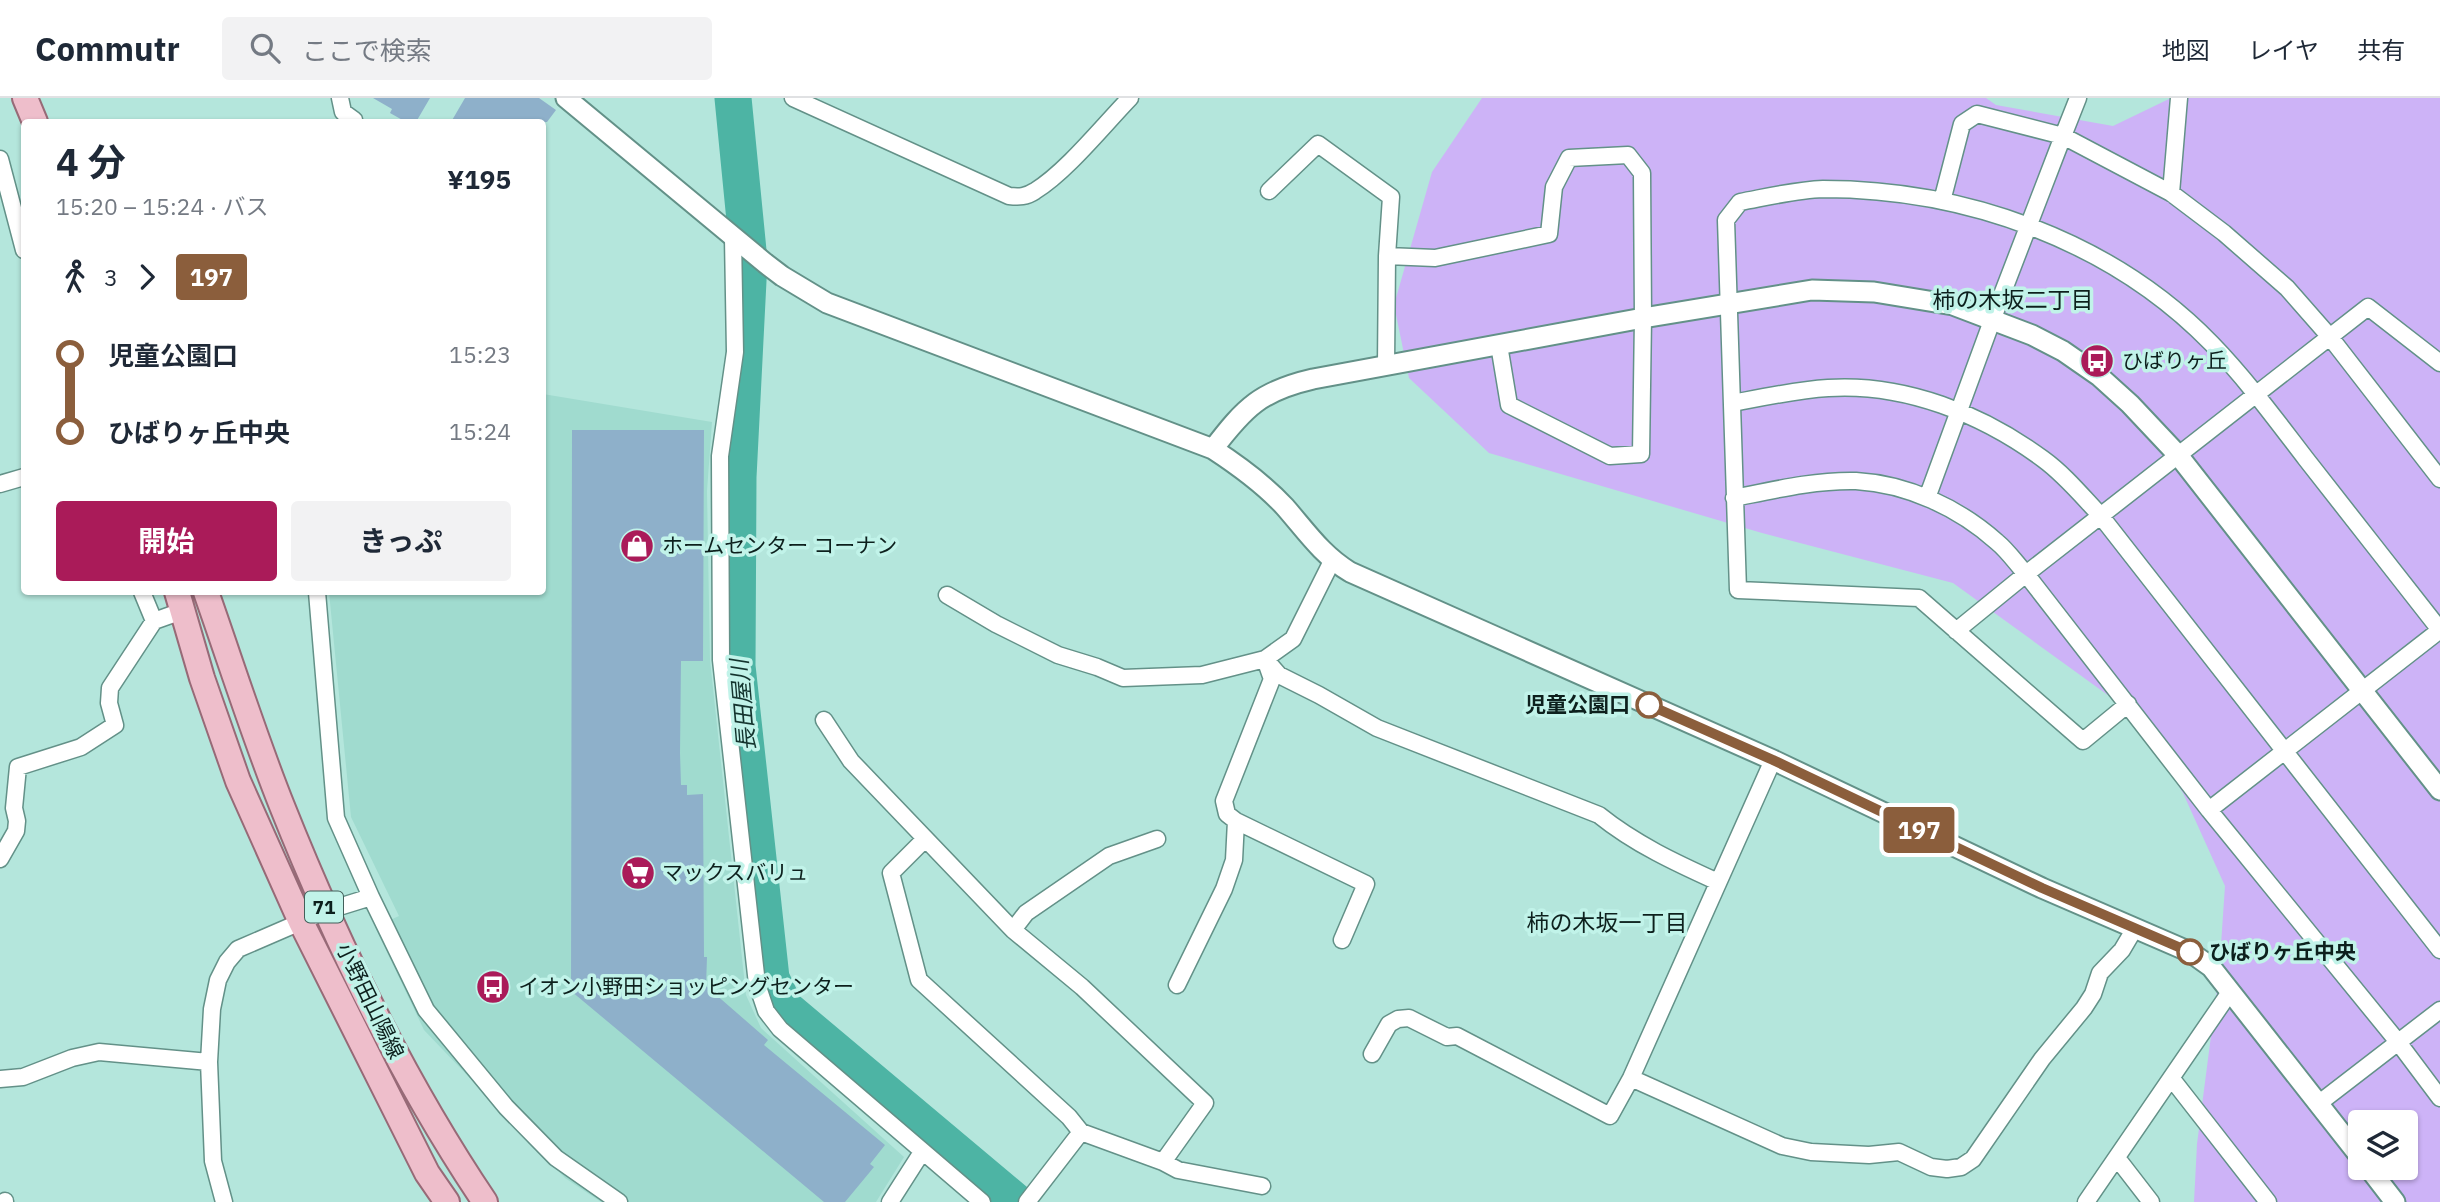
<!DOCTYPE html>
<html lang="ja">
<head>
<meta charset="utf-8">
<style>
  :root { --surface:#fff; --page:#f2f2f3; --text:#1f2937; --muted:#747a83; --line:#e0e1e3; --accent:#aa1b59 }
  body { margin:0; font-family:"IBM Plex Sans","Noto Sans JP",sans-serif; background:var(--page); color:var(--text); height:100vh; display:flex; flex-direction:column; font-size:26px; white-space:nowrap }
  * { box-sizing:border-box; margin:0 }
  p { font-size:23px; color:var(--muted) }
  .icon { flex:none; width:38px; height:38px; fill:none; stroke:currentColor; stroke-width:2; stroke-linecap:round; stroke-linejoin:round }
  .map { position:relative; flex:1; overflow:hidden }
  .details { position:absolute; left:21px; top:21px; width:525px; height:476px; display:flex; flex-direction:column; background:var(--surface); border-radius:7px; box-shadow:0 2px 5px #0004 }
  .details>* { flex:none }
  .badge { padding:0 14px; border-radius:5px; font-size:24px; line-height:46px }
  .buttons { position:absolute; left:2348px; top:1012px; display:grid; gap:14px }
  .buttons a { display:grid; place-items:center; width:70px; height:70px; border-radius:7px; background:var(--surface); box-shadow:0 2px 5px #0004; font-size:35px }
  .map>.badge { position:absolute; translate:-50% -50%; box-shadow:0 0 0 4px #fff }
  .legs { display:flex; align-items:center; gap:10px; height:77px; padding:0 35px; font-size:23px }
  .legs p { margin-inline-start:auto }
  .head { display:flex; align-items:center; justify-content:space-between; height:119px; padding:0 35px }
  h1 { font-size:38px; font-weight:700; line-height:52px }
  .cta { display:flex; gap:14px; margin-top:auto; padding:14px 35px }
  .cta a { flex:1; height:80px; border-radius:7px; background:var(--accent); color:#fff; font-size:28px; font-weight:700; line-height:80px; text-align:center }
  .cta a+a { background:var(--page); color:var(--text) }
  ul { padding:0 35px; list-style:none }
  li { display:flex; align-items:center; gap:24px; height:77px; font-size:26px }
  li i { display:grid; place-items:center; width:10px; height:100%; margin:0 9px; background:currentColor }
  li i::after { content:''; width:18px; height:18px; margin:-9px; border:5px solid; border-radius:50%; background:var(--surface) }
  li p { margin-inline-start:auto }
  li:first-child i { background:linear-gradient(#0000 50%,currentColor 0) }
  li:last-child i { background:linear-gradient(currentColor 50%,#0000 0) }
  header { display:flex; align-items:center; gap:42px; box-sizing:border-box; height:98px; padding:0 35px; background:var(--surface); border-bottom:2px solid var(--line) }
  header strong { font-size:33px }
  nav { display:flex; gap:38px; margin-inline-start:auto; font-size:24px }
  .search { width:490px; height:63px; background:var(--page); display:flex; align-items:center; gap:18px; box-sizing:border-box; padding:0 24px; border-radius:7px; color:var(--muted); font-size:26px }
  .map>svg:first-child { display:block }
  .built { fill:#a0dbcf }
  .green { fill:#cdb3f7; fill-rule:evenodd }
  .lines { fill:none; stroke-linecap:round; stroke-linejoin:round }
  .river { stroke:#4db4a4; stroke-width:37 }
  .building { fill:#8eb0ca }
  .minor-casing { stroke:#639188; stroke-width:19 }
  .tertiary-casing { stroke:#639188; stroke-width:23 }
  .primary-casing { stroke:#976a77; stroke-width:28 }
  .minor { stroke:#fff; stroke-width:16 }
  .tertiary { stroke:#fff; stroke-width:19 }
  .primary { stroke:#eebecb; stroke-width:24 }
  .line-1-casing { stroke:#fff; stroke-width:16 }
  .line-1 { stroke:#8b5e3c; stroke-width:10 }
  .stop-1-dot { fill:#fff; stroke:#8b5e3c; stroke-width:3.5 }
  .labels { text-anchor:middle; stroke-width:7; stroke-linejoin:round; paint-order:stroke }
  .shield { fill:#c1f3e9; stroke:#435f5a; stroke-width:2 }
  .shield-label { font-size:19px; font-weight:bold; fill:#0d201d }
  .poi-label { font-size:21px; fill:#0d201d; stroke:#c1f3e9; text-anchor:start }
  .stop-label { font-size:21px; font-weight:bold; fill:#0d201d; stroke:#c1f3e9; text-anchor:end }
  .street-label { font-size:21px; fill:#0d201d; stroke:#c1f3e9 }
  .neighbourhood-label { font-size:23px; fill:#0d201d; stroke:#c1f3e9 }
  .water-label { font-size:23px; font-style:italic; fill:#14342e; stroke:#c1f3e9 }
</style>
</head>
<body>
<header>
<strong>Commutr</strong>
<div class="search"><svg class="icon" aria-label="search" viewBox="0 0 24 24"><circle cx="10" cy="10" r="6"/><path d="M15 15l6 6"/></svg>ここで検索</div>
<nav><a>地図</a><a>レイヤ</a><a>共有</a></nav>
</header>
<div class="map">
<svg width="2440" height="1104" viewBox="0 0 2440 1104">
  <rect width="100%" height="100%" fill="#b4e6dc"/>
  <path class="built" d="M543 296 712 324 707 393 710 562 746 897 761 930 904 1059 876 1104H601L565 1080 424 932 375 829 399 818 351 719 329 494H542Z"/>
  <path class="green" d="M1482 0H1986L1996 7 2113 28 2171 0H2440V1104H2194L2197 1046 2219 876 2225 788 2183 695 2134 616 1953 485 1762 435 1489 355 1409 280 1394 207 1432 74ZM2361 1024H2406V1069H2361Z"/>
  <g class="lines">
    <path class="river" d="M733 0 749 163 738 379 737 568 771 880 785 910 1016 1104"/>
  </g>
  <path class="building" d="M373 0H430L416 24H406L390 15 392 11Z
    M465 0H539L556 12 547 24H451Z
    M572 332H704L703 563H681L680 655 681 687H687V697L703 696 704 859H707L706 888 768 942 764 947 885 1047 870 1066 874 1069 845 1104H824L571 893Z"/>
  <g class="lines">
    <g class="minor-casing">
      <path id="minor" d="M340 0 343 14 354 22 353 24
        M793 0 1009 98C1019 99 1026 99 1035 93 1066 74 1103 28 1130 0
        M0 61 24 152
        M1269 93 1318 46 1391 99 1387 158 1386 267
        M2171 95 2179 0
        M1942 103 1962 26 1977 16 2063 38 2078 0
        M733 140 735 254 720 358 721 562 757 886 766 913 780 931 982 1104
        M1387 158 1435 160 1549 136 1554 89 1569 60 1628 57 1642 75 1643 220 1641 356 1610 358 1509 307 1499 247
        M1733 305C1764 299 1796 292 1828 290 1905 285 1982 316 2043 361 2065 377 2082 398 2100 417L2440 852
        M0 386 24 379
        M1734 400C1774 392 1815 382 1856 383 1908 386 1959 410 1997 444 2008 453 2016 465 2026 476L2209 712 2398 944 2440 1000
        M1927 400 1993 220 2063 38 2171 95 2224 135 2287 190 2330 239 2440 381
        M1332 463 1293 541 1265 561 1272 581 1224 703 1227 716 1236 723 1366 786 1342 842
        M142 494 154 523
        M317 494 336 720 371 799 426 912 506 1009 556 1060 619 1104
        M947 497 996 526 1058 557 1097 569 1123 580 1202 577 1265 561 1279 577 1319 597 1377 630 1599 717C1635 746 1676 765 1718 784
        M1956 533 2026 476 2368 209 2440 265
        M2128 606 2083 643 1919 500 1738 492 1726 122 1740 104C1767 99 1796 92 1823 91 1966 91 2112 143 2212 246 2246 281 2276 322 2306 361 2351 418 2395 475 2440 532
        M824 622 851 663 1013 832 1082 889 1205 1005 1163 1064 1081 1034 1027 1104
        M2209 712 2440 532
        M925 741 891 775 919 882 1069 1019 1081 1034
        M0 761 16 733 17 723 14 710 18 669 81 649 115 627 109 605 110 590 154 523 182 513
        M1013 832 1026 815 1109 758 1157 741
        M1177 887 1224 791 1234 762 1236 723
        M1372 956 1389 926 1398 921 1409 920 1447 939 1457 938 1610 1018 1631 980 1773 662
        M1631 980 1782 1048 1811 1054 1869 1057 1899 1054 1931 1069 1947 1071 1961 1069 1973 1061 2042 961 2084 910 2093 896 2100 875 2122 852 2135 830
        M0 981 23 979 72 960 99 954 209 964
        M2172 981 2268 1104
        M2318 1006 2440 912
        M2117 1060 2151 1104
        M1163 1064 1178 1072 1262 1088
        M5 1104V1103
        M224 1104 213 1063 209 964 212 911 218 882 227 864 238 851 326 813 371 799
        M890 1104 922 1054
        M2086 1104 2230 894"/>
    </g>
    <g class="tertiary-casing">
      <path id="tertiary" d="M566 0 765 165 782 178 827 205 1213 351C1239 368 1264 386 1285 409 1306 433 1322 457 1350 474L1773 662 2042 790 2190 854 2211 869 2361 1060
        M1213 351C1245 309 1261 293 1313 281L1643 220 1812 192 1874 194 1953 207 2032 237 2063 253 2099 278 2130 306 2178 357 2440 692
        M2368 1069 2395 1104"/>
    </g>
    <g class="primary-casing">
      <path id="primary" d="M25 0 35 24
        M177 494 202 580 238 683 301 824 427 1075 447 1104
        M206 494C231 565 254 638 282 708 337 846 402 981 485 1104"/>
    </g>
    <use href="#minor" class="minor"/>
    <use href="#tertiary" class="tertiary"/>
    <use href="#primary" class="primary"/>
  </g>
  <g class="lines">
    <g class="line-1-casing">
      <path id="line-1" d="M1649 607 1773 662 2042 790 2190 854"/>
    </g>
    <use href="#line-1" class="line-1"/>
  </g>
  <defs>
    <g id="bus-disc" transform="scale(1.75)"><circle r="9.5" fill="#aa1b59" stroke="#c1f3e9"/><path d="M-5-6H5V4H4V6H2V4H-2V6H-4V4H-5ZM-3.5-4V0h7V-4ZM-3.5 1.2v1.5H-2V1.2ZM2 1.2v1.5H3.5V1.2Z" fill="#fff"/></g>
    <g id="shop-disc" transform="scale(1.75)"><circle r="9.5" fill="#aa1b59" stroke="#c1f3e9"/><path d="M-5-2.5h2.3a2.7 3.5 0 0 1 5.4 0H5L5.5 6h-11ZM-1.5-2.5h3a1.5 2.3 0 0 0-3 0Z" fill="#fff"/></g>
    <g id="supermarket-disc" transform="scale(1.75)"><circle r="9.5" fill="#aa1b59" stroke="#c1f3e9"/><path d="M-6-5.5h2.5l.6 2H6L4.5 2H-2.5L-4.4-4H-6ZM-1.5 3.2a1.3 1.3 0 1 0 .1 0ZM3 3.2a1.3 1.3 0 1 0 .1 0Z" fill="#fff"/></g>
  </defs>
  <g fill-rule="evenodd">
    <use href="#bus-disc" x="2097" y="263"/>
    <use href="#shop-disc" x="637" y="448"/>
    <use href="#supermarket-disc" x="638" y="775"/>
    <use href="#bus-disc" x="493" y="889"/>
  </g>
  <g class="stop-1-dot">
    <circle cx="1649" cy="607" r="12"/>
    <circle cx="2190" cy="854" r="12"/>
  </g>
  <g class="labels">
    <rect class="shield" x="305" y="793.5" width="38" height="31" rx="5"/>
    <g class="shield-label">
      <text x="324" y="816">71</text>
    </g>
    <g class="poi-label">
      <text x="2122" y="270">ひばりヶ丘</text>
      <text x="662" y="455">ホームセンター コーナン</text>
      <text x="662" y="782">マックスバリュ</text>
      <text x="518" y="896">イオン小野田ショッピングセンター</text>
    </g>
    <g class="stop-label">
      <text x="1630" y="614">児童公園口</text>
      <text x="2209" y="861" text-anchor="start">ひばりヶ丘中央</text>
    </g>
    <g class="street-label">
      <text transform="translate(370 903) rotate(64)" y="7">小野田山陽線</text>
    </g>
    <g class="neighbourhood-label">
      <text x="2013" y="210">柿の木坂二丁目</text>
      <text x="1607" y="833">柿の木坂一丁目</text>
    </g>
    <g class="water-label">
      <text transform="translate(743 607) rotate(-95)" y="8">長田屋川</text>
    </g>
  </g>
</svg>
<div class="buttons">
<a><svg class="icon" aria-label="layers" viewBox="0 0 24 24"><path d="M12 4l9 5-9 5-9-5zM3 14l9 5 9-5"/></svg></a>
</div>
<b class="badge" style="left:1919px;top:732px;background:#8b5e3c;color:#fff">197</b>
<section class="details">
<div class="head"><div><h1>4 分</h1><p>15:20 – 15:24 · バス</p></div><b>¥195</b></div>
<div class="legs"><svg class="icon" aria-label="walk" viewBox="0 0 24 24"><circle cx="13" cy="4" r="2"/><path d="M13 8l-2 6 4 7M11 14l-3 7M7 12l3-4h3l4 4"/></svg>3<svg class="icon" aria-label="forward" viewBox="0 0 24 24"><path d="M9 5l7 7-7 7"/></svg><b class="badge" style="background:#8b5e3c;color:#fff">197</b></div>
<ul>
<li><i style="color:#8b5e3c"></i><b>児童公園口</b><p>15:23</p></li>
<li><i style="color:#8b5e3c"></i><b>ひばりヶ丘中央</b><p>15:24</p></li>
</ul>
<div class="cta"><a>開始</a><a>きっぷ</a></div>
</section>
</div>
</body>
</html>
